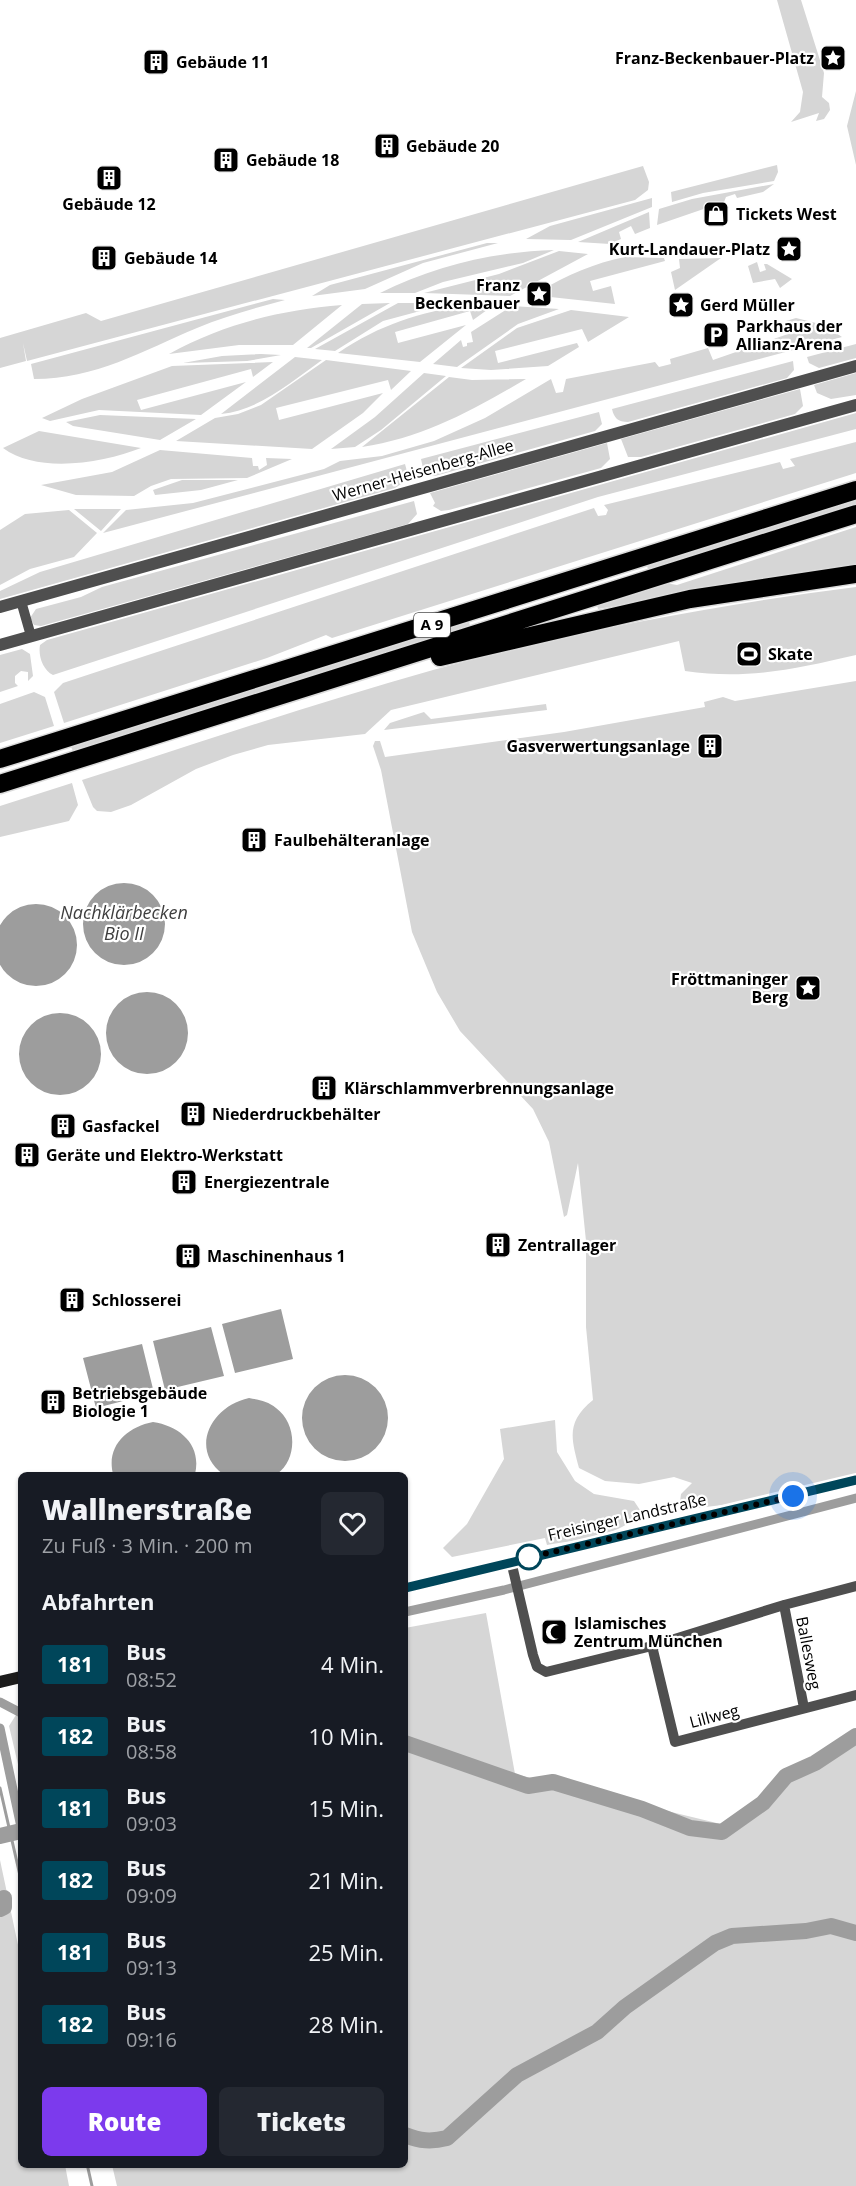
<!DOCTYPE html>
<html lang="de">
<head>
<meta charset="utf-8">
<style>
  :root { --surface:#171b24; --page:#242831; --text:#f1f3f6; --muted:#9ea1a6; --accent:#7c3aed }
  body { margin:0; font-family:"Open Sans",sans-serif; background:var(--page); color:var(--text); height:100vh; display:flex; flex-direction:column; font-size:22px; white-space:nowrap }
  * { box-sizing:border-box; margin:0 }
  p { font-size:20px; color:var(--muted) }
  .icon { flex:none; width:33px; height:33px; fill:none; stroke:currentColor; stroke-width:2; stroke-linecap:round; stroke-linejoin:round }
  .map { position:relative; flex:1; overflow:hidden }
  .panel { position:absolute; left:18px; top:1472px; width:390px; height:696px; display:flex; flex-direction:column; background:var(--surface); border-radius:9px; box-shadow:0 2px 4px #0004 }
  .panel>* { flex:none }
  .badge { padding:0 12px; border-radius:4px; font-size:21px; line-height:39px }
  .you { position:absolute; width:30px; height:30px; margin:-15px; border:4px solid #fff; border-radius:50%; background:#1a73e8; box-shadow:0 0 0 9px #1a73e833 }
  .map>.badge { position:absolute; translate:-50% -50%; box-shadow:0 0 0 3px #fff }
  h2 { padding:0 24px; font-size:22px; line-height:54px }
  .round { display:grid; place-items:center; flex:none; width:63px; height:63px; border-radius:9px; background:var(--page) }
  .head { display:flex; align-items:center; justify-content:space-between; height:102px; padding:0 24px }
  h1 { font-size:28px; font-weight:800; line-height:45px }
  .button { display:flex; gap:12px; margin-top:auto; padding:12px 24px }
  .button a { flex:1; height:69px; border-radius:9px; background:var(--accent); color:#fff; font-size:24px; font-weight:800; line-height:69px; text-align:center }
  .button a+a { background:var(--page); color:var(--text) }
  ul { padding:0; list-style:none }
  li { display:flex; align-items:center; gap:18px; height:72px; padding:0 24px }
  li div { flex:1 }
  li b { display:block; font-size:22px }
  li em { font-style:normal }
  li .badge { min-width:66px; font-weight:700; text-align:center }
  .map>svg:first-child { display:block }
  .green { fill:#d6d6d6 }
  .water { fill:#9d9d9d }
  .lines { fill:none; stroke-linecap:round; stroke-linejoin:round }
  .stream { stroke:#9d9d9d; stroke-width:3 }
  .canal { stroke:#9d9d9d; stroke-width:9 }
  .river { stroke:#9d9d9d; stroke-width:16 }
  .motorway-casing { stroke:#dbdbdb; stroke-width:21 }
  .minor { stroke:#4f4f4f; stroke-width:10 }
  .tertiary { stroke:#4f4f4f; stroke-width:12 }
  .secondary { stroke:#1c1c1c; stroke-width:12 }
  .motorway { stroke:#000; stroke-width:18 }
  .line-casing { stroke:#fff; stroke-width:14 }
  .line { stroke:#00465a; stroke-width:9 }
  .walk { stroke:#000; stroke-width:6; stroke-dasharray:0 10.8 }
  .stop-dot { fill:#fff; stroke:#00465a; stroke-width:3 }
  .labels { text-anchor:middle; stroke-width:4.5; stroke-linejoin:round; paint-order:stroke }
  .shield { fill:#fff; stroke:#4c4c4c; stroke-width:1.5 }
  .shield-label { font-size:15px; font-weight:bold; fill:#000 }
  .poi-label { font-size:16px; font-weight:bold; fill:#000; stroke:#fff; text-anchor:start }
  .street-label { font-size:16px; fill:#000; stroke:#fff }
  .water-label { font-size:18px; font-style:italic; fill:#3e3e3e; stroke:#fff }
</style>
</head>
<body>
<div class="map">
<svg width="856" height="2186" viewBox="0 0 856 2186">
  <rect width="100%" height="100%" fill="#fff"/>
  <path class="green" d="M777 0H801L824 73 822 97 829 103 830 110 824 119 816 121 819 113 791 122 800 112 803 92Z
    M856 91V165L847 126Z
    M777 165 778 172 774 181 703 193 672 202 671 192Z
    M643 166 649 182 648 190 635 200 27 361 23 343 26 361 0 368V338L86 313 101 321Z
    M774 184 763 192 737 198 735 194 726 197 724 202 657 225 659 209 692 199Z
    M652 198V207L571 240 526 239 550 226Z
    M649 212 650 228 635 234 631 226 619 232 621 239 610 244 578 242Z
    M487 243H498L423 263 365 289 312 296 330 285Z
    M554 250 523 263 443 282 415 293H380C435 266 492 252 554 250Z
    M559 251 588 254 510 296 424 293 499 274Z
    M625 257 664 258 665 261 590 281 593 291 611 286 615 304 541 296 540 291C567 275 595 263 625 257Z
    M721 258 675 290 671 272 680 268 679 259Z
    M757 262 760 272 766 270 764 264H767L792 279 780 288 775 279 753 283 748 266Z
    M273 299 285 300C255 308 225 316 197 328 142 351 96 379 34 379L31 364Z
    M390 303 311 348H307L362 304Z
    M398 303H450L383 321 335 351 315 349Z
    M468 304 494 305 473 320 470 311 395 332 398 343 466 325 420 362 338 353C380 324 420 313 468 304Z
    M342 305 293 345H239L169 354C224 324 280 310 342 305Z
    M512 306 559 309 518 324 457 367 433 364 461 340 463 347 467 346V343L473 342 471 332Z
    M571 310 629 317 588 342 582 329 495 351 498 363 577 343 579 347 548 366 491 370 461 368 517 328Z
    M796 318 824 325 842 337 103 533 126 510 193 503 324 469 340 461 382 456 434 441 485 418 551 379 556 393 563 392 566 379 655 362 659 367 671 364 670 359 708 348 713 360 788 334 786 321Z
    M856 344V358L819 368 809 363 807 357Z
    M261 354 281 355 247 361 183 363 222 356Z
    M295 357 322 360C291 382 260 410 221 414Z
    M326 360 411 371 391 390 388 380 276 408 279 420 383 393 363 413 312 449 176 441 215 418 238 414 261 405Z
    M793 361 794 370 787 378 628 422C618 422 614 418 612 409Z
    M273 362 253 377 251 369 137 400 141 410 246 382 201 415 99 410 50 421 42 418 82 399 172 366Z
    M424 373 446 376 381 430 355 447 331 449 375 417Z
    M856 373V395L831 399 817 393 814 385Z
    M449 377 472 380 526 379C473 410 423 438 362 447Z
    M800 389 803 406 795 414 641 457H628L621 439Z
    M599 412 602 424 595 431 435 476 424 473 421 459Z
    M856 413V429L598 497 59 673 53 675C43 670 38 656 40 645L47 640Z
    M100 415 196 419 160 440 73 426 66 422Z
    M39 431 141 448C103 463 38 474 3 448Z
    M856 442V473L332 638 326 635 267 658 64 723 54 692 63 683 594 508 598 516 606 515 608 510 604 505 780 462 783 469 795 466 790 459Z
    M607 443 610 459 601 468 449 510 441 511 433 506 435 503 430 493Z
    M160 450 252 458 253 466H258L259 470 267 465 266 458 292 459 247 478 171 479 151 486 134 496 76 495 41 485 112 472Z
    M405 464 409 479 395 488 0 599V591L40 572Z
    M182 480H238L201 490 155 495 153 490Z
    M856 500V505L648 570 647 565Z
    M414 501 417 514 408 524 41 626 34 625 30 618 36 609 81 597 102 587Z
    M74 509H121L101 531Z
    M69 510 97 533 74 557 30 569 0 585V530L25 514Z
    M856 527V565L598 609 597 605 665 583 677 585Z
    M856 587V655C796 669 747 680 685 671L679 641 391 710 365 734 268 745 233 755 196 769 131 805 111 812 97 811 93 807 82 780C199 743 315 703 433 670 572 632 713 605 856 587Z
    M469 621 470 626 73 751 71 747Z
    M22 649 30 654 33 676 28 681V672L21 671 15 676V683L18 686 0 692V655Z
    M856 681V1475L739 1503 689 1509 680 1502 681 1494 692 1483 674 1477 639 1484 605 1481 579 1468C571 1438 566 1422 593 1400L586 1327V1241L578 1163 567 1215 564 1217 549 1142 533 1109 460 1031 437 992 412 932 381 770 373 746 375 741H380L385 757 564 732 705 707 704 702 723 697 735 701Z
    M34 692 45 697 54 726 0 743V704Z
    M546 704 547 710 384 730 390 723 424 712 431 719Z
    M72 783 78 805 69 821 0 837V806Z
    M555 1420 557 1452 575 1481 594 1494 634 1501 640 1510C628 1536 574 1540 547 1545L545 1538 452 1557 443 1548 467 1524 504 1459 500 1429Z
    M486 1613 515 1774 729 1826 848 1736 856 1737V2186H117L112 2165 405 2164V1628Z
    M21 1707V1777L9 1726Z
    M0 1860 21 1959V2164L65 2165 69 2186H0Z"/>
  <path class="water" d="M83 924a41 41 0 1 1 82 0a41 41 0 1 1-82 0Z
    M-5 945a41 41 0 1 1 82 0a41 41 0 1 1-82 0Z
    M106 1033a41 41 0 1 1 82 0a41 41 0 1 1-82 0Z
    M19 1054a41 41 0 1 1 82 0a41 41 0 1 1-82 0Z
    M281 1309 293 1359 235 1373 222 1324Z
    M211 1327 224 1376 165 1390 153 1341Z
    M142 1344 154 1393 96 1408 83 1358Z
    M302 1418a43 43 0 1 1 86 0a43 43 0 1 1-86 0Z
    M249 1398C259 1400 268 1401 276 1408 297 1423 298 1459 277 1474H223C189 1449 211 1406 249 1398Z
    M153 1422C180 1426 202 1445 195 1474H113C106 1446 127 1427 153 1422Z"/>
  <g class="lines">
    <path class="stream" d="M0 1788 21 1880
      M87 2164 92 2186"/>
    <path class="canal" d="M405 1612 504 1590 856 1498
      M0 1702 21 1713
      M0 1728 21 1827"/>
    <path class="river" d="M405 1743 528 1786 553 1782 642 1809 690 1828 722 1832 763 1803 786 1776 815 1763 856 1736
      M0 1836 21 1831
      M0 1909 4 1907V1898
      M405 2135C420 2141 431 2142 447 2138L517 2075 597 2032 625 2007 715 1943 732 1936 806 1931 831 1926 856 1933"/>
    <g class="motorway-casing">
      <path id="motorway" d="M440 657 690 599 856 574
        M0 759 856 490
        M0 784 856 514"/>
    </g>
    <path class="minor" d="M21 601 31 636
      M511 1561 533 1655 537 1667 546 1672 652 1646 784 1605 856 1586
      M784 1605 804 1708
      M652 1646 675 1742 856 1695"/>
    <path class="tertiary" d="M0 607 856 366
      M0 645 856 405"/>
    <path class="secondary" d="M405 1588 856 1480
      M0 1682 21 1677"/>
    <use href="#motorway" class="motorway"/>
  </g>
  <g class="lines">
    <g class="line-casing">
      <path id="line" d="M405 1588 856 1480"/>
    </g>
    <use href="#line" class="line"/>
    <path class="walk" d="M529 1557 527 1558 793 1496"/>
  </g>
  <defs>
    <g id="sight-square" transform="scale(1.35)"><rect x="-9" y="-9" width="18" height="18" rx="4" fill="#000" stroke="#fff"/><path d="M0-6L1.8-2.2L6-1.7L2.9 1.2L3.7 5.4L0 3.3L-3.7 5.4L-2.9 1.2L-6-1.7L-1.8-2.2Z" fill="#fff"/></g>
    <g id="building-square" transform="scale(1.35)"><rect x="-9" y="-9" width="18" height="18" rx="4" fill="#000" stroke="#fff"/><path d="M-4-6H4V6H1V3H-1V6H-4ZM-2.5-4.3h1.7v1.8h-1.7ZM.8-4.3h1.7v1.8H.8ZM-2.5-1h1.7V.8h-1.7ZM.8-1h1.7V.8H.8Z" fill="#fff"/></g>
    <g id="shop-square" transform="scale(1.35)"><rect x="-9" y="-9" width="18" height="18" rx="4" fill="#000" stroke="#fff"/><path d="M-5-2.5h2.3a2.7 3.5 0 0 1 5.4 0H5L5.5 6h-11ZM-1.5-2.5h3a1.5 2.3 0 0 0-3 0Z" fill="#fff"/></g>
    <g id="parking-square" transform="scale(1.35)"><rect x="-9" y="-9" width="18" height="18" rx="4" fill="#000" stroke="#fff"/><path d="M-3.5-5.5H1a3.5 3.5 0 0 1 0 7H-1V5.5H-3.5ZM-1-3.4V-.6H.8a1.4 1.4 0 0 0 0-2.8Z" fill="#fff"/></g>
    <g id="stadium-square" transform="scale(1.35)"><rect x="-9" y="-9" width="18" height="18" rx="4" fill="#000" stroke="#fff"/><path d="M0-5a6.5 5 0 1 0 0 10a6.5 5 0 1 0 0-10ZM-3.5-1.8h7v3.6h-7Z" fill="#fff"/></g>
    <g id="mosque-square" transform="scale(1.35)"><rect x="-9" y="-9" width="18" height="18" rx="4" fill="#000" stroke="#fff"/><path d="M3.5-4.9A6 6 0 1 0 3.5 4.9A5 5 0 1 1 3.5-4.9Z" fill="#fff"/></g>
  </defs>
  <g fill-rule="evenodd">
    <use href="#sight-square" x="833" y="58"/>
    <use href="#building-square" x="156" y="62"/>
    <use href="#building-square" x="387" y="146"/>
    <use href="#building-square" x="226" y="160"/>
    <use href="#building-square" x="109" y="178"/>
    <use href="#shop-square" x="716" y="214"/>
    <use href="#sight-square" x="789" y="249"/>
    <use href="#building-square" x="104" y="258"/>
    <use href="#sight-square" x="539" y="294"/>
    <use href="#sight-square" x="681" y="305"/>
    <use href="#parking-square" x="716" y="335"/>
    <use href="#stadium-square" x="749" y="654"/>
    <use href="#building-square" x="710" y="746"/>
    <use href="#building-square" x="254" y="840"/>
    <use href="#sight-square" x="808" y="988"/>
    <use href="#building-square" x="324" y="1088"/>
    <use href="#building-square" x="193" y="1114"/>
    <use href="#building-square" x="63" y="1126"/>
    <use href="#building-square" x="27" y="1155"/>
    <use href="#building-square" x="184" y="1182"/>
    <use href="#building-square" x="498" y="1245"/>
    <use href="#building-square" x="188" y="1256"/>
    <use href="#building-square" x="72" y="1300"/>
    <use href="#building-square" x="53" y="1402"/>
    <use href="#mosque-square" x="554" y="1632"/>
  </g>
  <circle class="stop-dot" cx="529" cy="1557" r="12"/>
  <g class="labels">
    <rect class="shield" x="414" y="613" width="36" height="24" rx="4.5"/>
    <g class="shield-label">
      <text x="432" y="630">A 9</text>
    </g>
    <g class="poi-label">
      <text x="814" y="64" text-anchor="end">Franz-Beckenbauer-Platz</text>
      <text x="176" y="68">Gebäude 11</text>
      <text x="406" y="152">Gebäude 20</text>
      <text x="246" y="166">Gebäude 18</text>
      <text x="109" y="210" text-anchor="middle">Gebäude 12</text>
      <text x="736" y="220">Tickets West</text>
      <text x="770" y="255" text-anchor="end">Kurt-Landauer-Platz</text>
      <text x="124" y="264">Gebäude 14</text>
      <text x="520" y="291" text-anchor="end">Franz<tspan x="520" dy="18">Beckenbauer</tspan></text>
      <text x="700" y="311">Gerd Müller</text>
      <text x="736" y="332">Parkhaus der<tspan x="736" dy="18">Allianz-Arena</tspan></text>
      <text x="768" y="660">Skate</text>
      <text x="690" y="752" text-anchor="end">Gasverwertungsanlage</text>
      <text x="274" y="846">Faulbehälteranlage</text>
      <text x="788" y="985" text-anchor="end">Fröttmaninger<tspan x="788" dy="18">Berg</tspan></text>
      <text x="344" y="1094">Klärschlammverbrennungsanlage</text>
      <text x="212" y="1120">Niederdruckbehälter</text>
      <text x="82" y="1132">Gasfackel</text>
      <text x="46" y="1161">Geräte und Elektro-Werkstatt</text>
      <text x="204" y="1188">Energiezentrale</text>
      <text x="518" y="1251">Zentrallager</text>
      <text x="207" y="1262">Maschinenhaus 1</text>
      <text x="92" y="1306">Schlosserei</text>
      <text x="72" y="1399">Betriebsgebäude<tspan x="72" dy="18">Biologie 1</tspan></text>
      <text x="574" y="1629">Islamisches<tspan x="574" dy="18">Zentrum München</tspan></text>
    </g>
    <g class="street-label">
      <text transform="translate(423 470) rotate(-16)" y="6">Werner-Heisenberg-Allee</text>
      <text transform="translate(627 1517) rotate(-13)" y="6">Freisinger Landstraße</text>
      <text transform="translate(809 1653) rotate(79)" y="6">Ballesweg</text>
      <text transform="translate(714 1716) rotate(-15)" y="6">Lillweg</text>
    </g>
    <g class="water-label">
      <text x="124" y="919">Nachklärbecken<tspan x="124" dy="21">Bio II</tspan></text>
    </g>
  </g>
</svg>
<div class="you" style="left:793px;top:1496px"></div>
<section class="panel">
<div class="head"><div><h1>Wallnerstraße</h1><p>Zu Fuß · 3 Min. · 200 m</p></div><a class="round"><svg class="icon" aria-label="heart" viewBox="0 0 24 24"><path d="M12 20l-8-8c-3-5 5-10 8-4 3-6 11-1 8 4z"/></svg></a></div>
<h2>Abfahrten</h2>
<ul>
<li><span class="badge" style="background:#00465a;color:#fff">181</span><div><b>Bus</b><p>08:52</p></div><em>4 Min.</em></li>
<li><span class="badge" style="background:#00465a;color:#fff">182</span><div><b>Bus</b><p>08:58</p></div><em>10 Min.</em></li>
<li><span class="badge" style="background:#00465a;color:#fff">181</span><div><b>Bus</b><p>09:03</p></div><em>15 Min.</em></li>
<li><span class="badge" style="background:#00465a;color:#fff">182</span><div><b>Bus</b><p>09:09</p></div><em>21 Min.</em></li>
<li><span class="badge" style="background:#00465a;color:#fff">181</span><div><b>Bus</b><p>09:13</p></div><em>25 Min.</em></li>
<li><span class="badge" style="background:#00465a;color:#fff">182</span><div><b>Bus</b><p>09:16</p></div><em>28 Min.</em></li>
</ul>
<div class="button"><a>Route</a><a>Tickets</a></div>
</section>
</div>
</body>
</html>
